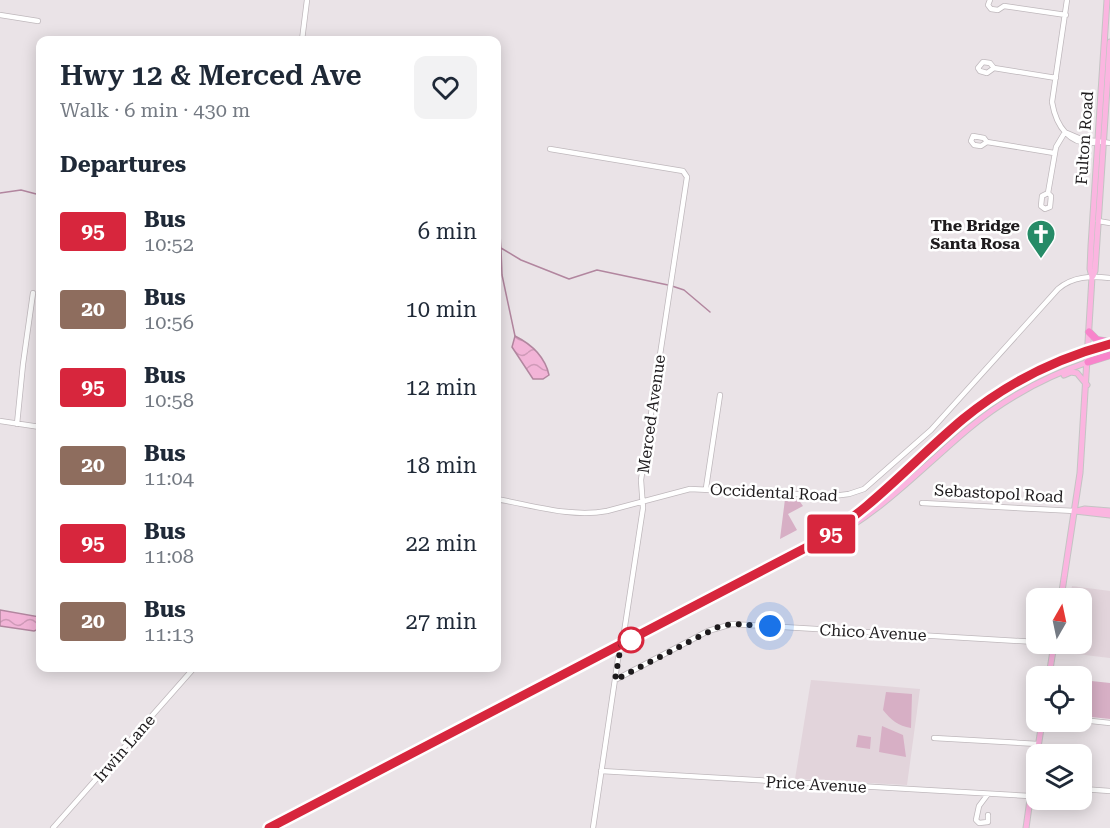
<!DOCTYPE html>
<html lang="en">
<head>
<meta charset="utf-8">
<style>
  :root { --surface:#fff; --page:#f2f2f3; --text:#1f2937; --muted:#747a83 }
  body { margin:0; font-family:"Roboto Serif",serif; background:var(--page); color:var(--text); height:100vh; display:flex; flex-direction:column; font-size:22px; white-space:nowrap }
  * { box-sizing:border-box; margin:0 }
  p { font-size:20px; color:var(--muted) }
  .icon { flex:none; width:33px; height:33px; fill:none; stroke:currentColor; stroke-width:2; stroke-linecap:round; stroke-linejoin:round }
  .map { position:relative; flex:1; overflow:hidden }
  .sheet { position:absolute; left:36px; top:36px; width:465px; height:636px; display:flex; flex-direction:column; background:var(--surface); border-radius:12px; box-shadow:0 3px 15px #0003 }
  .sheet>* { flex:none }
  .badge { padding:0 12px; border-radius:4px; font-size:21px; line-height:39px }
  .needle { width:39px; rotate:9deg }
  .fabs { position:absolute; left:1026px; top:588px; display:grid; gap:12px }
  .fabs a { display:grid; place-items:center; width:66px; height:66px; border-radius:12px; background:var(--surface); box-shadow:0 3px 15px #0003; font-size:30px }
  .you { position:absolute; width:30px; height:30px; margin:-15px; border:4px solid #fff; border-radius:50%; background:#1a73e8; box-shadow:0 0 0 9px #1a73e833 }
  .map>.badge { position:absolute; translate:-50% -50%; box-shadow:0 0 0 3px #fff }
  h2 { padding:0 24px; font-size:22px; line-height:54px }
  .round { display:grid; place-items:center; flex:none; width:63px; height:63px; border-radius:12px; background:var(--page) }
  .summary { display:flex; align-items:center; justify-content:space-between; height:102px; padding:0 24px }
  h1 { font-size:28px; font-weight:600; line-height:45px }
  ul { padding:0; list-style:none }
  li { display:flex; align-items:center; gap:18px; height:78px; padding:0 24px }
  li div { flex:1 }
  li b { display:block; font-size:22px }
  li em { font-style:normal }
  li .badge { min-width:66px; font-weight:700; text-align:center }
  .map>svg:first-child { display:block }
  .built { fill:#e2d4db }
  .park { fill:#d7afc5 }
  .water { fill:url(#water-waves); stroke:#b2869f; stroke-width:1.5 }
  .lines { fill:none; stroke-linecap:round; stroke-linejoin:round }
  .stream { stroke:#b2869f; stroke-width:1.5 }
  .minor-casing { stroke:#bfb8bc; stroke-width:6 }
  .major-casing { stroke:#c4c4c4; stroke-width:7 }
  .highway-casing { stroke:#c4c4c4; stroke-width:8 }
  .minor { stroke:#fff; stroke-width:4.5 }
  .major { stroke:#fbb5e0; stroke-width:5 }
  .highway { stroke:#f884cb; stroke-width:7 }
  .line-casing { stroke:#fff; stroke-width:14 }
  .line { stroke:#d7263d; stroke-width:9 }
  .walk { stroke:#1e1b1d; stroke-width:6; stroke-dasharray:0 10.8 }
  .stop-dot { fill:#fff; stroke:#d7263d; stroke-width:3 }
  .labels { text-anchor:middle; stroke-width:5; stroke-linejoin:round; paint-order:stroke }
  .street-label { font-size:16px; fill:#1e1b1d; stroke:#fff }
  .poi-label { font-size:16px; font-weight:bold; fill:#1e1b1d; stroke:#fff; text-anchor:end }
</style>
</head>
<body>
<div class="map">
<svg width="1110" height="828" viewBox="0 0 1110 828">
  <defs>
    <pattern id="water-waves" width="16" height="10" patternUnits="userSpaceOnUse" patternTransform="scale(1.5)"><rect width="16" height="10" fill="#f2b4d7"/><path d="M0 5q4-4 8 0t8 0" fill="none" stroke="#cf9ab8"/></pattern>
  </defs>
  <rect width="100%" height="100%" fill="#eae3e7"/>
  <path class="built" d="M1072 586 1110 591V658L1059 652 1060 644H1082V598H1069Z
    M811 680 920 689 907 785 795 779Z"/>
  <path class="park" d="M785 499H798L803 506 788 514 797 530 780 539Z
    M1082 680 1110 683V719L1082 716Z
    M886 692 912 694 911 728C898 726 891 720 883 710Z
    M882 726 903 735 906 757 879 752Z
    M858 735 871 737 870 749 856 747Z"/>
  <path class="water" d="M515 336C531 344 545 357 549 375L543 379H533L512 347Z
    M0 610 40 617 39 629 34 631 0 626Z"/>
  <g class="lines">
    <path class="stream" d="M496 165C502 192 498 221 501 248L521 260 569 279 597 270 668 285
      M0 193 21 190 40 195
      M501 249 502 275 515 336
      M672 286 684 290 710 312"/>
    <g class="minor-casing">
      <path id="minor" d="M990 0 988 5 991 9 998 10 1004 6 1066 15
        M1067 0 1052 102C1056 126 1070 148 1098 142
        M0 15 38 21
        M302 40 307 0
        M994 68 987 73 980 71 978 68 983 62 990 63 994 68 1056 78
        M1067 133 1081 139 1110 143
        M987 142 981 146 974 145 971 141 973 136 984 138 987 142 1054 153
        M550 149 683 171 687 177 641 480 643 508 623 639 619 652 593 828
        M1048 193 1051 196 1050 207 1045 209 1041 206 1042 196 1048 193 1056 147 1065 132
        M1098 221 1110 223
        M0 421 40 427
        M17 424 23 364 33 293
        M706 488 720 395
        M496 499C532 505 571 518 607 511L690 489 833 496 849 494 864 489 931 430 1058 289C1073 276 1091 276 1110 278
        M922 503 1075 511
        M615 680 708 631 732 624 1036 642
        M1082 720 1110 723
        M934 738 1038 744
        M601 771 1030 796
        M1082 789 1110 791
        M988 815V822L979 823 976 820 979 806 988 794
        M53 828 194 668"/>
    </g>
    <g class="major-casing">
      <path id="major" d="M1093 276 1095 271 1110 42
        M1064 375 1071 372 1077 373 1087 385
        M1075 511 1110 515
        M1077 511 1085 509 1110 511
        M820 544C881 513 917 472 968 429 1004 399 1044 377 1088 362
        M1061 598 1080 473 1092 277 1090 269 1091 246 1107 0
        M1049 676 1054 644
        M1037 754 1042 722
        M269 828 815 543C871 509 913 460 963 419 1001 389 1043 366 1088 350
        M1026 828 1036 757"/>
    </g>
    <g class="highway-casing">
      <path id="highway" d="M1089 332 1097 340 1110 342
        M1088 350 1108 345
        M1088 362 1110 355"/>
    </g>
    <use href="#minor" class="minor"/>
    <use href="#major" class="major"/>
    <use href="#highway" class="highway"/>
  </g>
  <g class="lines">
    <g class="line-casing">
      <path id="line" d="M269 828 815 543C871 510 914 460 963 419 1006 384 1057 358 1110 344"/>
    </g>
    <use href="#line" class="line"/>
    <path class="walk" d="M631 640 621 645 615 680 718 627 732 624 770 626"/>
  </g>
  <defs>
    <g id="church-pin" transform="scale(1.5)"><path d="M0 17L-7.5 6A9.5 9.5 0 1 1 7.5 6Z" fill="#268b67" stroke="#fff"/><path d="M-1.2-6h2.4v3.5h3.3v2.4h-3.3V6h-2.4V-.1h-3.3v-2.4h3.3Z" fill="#fff"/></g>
  </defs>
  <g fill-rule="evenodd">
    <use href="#church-pin" x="1041" y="234"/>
  </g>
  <circle class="stop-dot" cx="631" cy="640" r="12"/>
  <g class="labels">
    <g class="street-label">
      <text transform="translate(1084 138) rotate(-86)" y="6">Fulton Road</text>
      <text transform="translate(651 414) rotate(-82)" y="6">Merced Avenue</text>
      <text transform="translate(774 492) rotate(3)" y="6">Occidental Road</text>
      <text transform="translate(999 493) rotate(3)" y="6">Sebastopol Road</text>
      <text transform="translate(873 632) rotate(3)" y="6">Chico Avenue</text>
      <text transform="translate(124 748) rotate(-49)" y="6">Irwin Lane</text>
      <text transform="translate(816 784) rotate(3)" y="6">Price Avenue</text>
    </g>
    <g class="poi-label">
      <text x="1020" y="231">The Bridge<tspan x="1020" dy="18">Santa Rosa</tspan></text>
    </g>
  </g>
</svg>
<div class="fabs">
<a><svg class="needle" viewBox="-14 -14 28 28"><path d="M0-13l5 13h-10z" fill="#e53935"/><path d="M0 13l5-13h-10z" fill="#747a83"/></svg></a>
<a><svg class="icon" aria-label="locate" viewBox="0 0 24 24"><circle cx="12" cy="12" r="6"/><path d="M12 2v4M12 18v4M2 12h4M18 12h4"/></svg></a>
<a><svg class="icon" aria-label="layers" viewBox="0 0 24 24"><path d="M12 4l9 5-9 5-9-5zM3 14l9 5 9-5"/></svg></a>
</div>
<div class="you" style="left:770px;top:626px"></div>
<b class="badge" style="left:831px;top:534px;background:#d7263d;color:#fff">95</b>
<section class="sheet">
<div class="summary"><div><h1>Hwy 12 &amp; Merced Ave</h1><p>Walk · 6 min · 430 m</p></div><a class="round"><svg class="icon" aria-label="heart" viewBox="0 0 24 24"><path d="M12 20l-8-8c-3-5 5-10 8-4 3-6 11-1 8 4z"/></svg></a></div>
<h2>Departures</h2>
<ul>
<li><span class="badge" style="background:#d7263d;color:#fff">95</span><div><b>Bus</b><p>10:52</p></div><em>6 min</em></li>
<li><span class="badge" style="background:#8e6d5e;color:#fff">20</span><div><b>Bus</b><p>10:56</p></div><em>10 min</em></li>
<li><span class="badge" style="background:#d7263d;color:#fff">95</span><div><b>Bus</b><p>10:58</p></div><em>12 min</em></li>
<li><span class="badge" style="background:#8e6d5e;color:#fff">20</span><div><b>Bus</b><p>11:04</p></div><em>18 min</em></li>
<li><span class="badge" style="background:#d7263d;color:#fff">95</span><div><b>Bus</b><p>11:08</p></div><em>22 min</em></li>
<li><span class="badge" style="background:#8e6d5e;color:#fff">20</span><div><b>Bus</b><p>11:13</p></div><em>27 min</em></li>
</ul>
</section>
</div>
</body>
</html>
